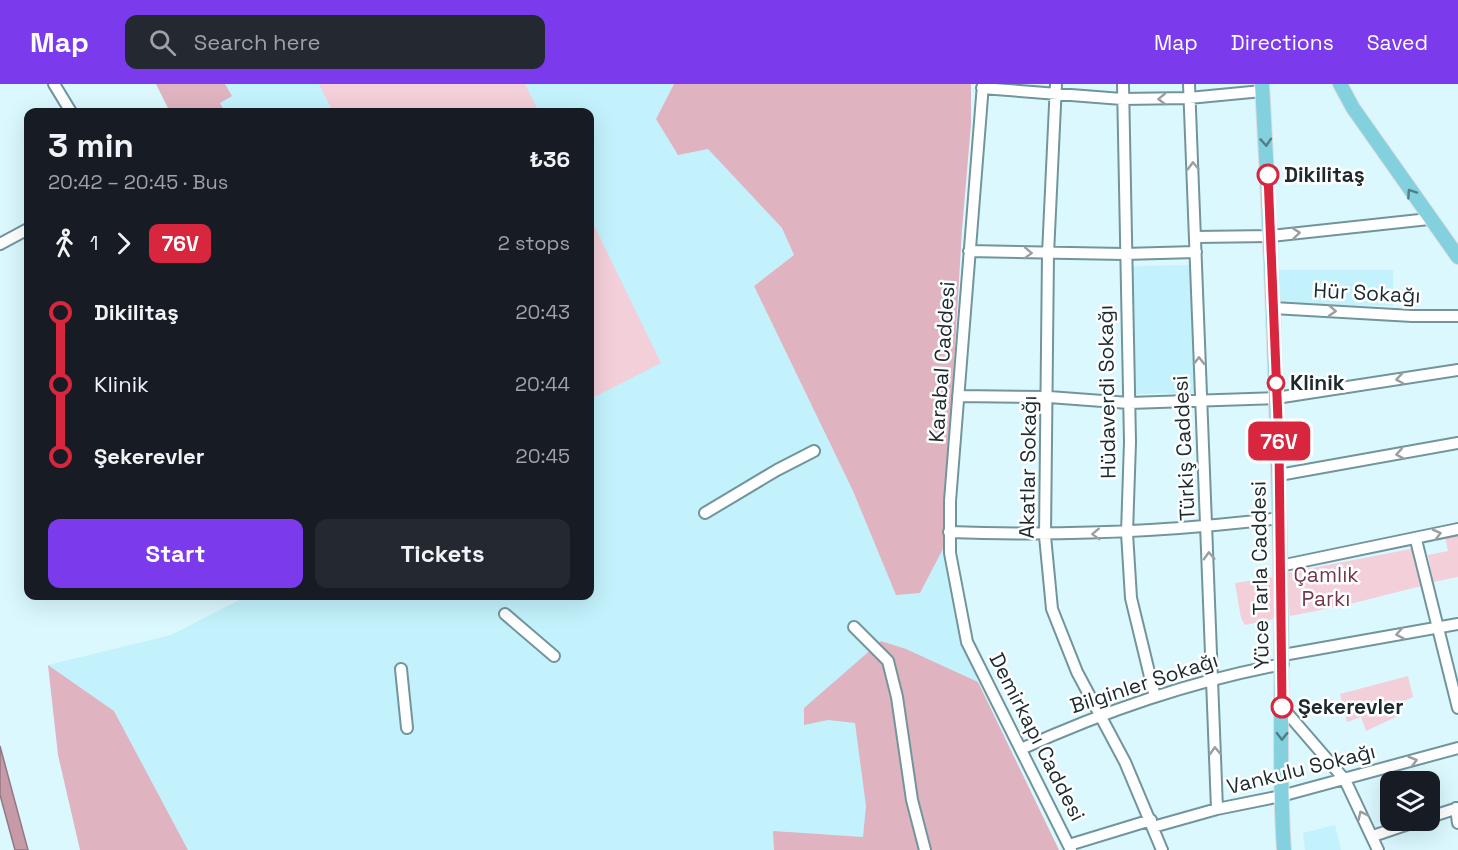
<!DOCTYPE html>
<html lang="en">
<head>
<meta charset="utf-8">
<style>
  :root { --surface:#171b24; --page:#242831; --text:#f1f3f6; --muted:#9ea1a6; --accent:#7c3aed }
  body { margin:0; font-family:"Space Grotesk",sans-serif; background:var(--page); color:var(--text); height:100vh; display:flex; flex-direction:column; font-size:22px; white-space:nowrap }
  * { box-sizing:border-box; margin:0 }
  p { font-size:20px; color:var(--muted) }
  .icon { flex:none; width:33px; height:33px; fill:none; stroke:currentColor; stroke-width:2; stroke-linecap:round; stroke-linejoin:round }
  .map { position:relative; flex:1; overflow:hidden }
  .sheet { position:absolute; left:24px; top:24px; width:570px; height:492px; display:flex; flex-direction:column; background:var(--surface); border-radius:12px; box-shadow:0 6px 24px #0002 }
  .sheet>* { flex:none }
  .badge { padding:0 12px; border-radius:9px; font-size:21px; line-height:39px }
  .tools { position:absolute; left:1380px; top:687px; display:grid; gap:12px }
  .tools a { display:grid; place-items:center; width:60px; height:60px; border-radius:12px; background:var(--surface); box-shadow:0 6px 24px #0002; font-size:30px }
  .map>.badge { position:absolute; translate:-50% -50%; box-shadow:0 0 0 3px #fff }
  .legs { display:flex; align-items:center; gap:9px; height:66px; padding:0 24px; font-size:20px }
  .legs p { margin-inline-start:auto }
  .headline { display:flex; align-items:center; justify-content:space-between; height:102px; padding:0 24px }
  h1 { font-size:33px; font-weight:800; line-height:45px }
  .action { display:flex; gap:12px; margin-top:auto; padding:12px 24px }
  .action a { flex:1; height:69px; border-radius:12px; background:var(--accent); color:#fff; font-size:24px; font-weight:800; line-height:69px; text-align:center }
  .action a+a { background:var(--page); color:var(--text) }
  ul { padding:0 24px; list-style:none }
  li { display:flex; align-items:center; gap:21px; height:72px; font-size:22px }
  li i { display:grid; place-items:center; width:9px; height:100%; margin:0 8px; background:currentColor }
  li i::after { content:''; width:15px; height:15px; margin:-8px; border:4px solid; border-radius:50%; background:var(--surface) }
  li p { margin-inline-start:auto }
  li:first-child i { background:linear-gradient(#0000 50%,currentColor 0) }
  li:last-child i { background:linear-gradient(currentColor 50%,#0000 0) }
  header { display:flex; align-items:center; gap:36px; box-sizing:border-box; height:84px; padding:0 30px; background:var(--accent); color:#fff }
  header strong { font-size:28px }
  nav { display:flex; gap:33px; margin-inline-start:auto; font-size:21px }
  .search { width:420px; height:54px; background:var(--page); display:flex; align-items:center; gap:15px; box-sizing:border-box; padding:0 21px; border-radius:12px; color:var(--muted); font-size:22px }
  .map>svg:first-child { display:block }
  .built { fill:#c3f2fc }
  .green { fill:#f3cfd9 }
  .forest { fill:#e0b3c0 }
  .water { fill:#c69aa7; stroke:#937882; stroke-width:1.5 }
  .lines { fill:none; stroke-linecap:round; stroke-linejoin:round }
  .minor-casing { stroke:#72959c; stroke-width:14 }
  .major-casing { stroke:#dbdddd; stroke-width:16 }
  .minor { stroke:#fff; stroke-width:10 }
  .major { stroke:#83d1df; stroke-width:14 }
  .oneway { stroke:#999fa0 }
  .oneway2 { stroke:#507e86 }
  .line-1-casing { stroke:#fff; stroke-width:14 }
  .line-1 { stroke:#d7263d; stroke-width:9 }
  .stop-1-dot { fill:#fff; stroke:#d7263d; stroke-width:3 }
  .labels { text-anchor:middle; stroke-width:5; stroke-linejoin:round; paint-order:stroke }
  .stop-label { font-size:21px; font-weight:bold; fill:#1c2a2d; stroke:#fff; text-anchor:start }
  .street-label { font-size:21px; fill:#1c2a2d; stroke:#fff }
  .park-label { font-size:21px; fill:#72394c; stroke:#fff }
</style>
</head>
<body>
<header>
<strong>Map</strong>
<div class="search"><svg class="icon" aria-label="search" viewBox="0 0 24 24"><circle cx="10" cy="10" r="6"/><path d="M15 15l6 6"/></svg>Search here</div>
<nav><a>Map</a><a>Directions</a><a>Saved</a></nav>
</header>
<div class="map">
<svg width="1458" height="766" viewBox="0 0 1458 766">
  <rect width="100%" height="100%" fill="#dbf8ff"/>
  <path class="built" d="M156 0H674L656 35 708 65 782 144 794 171 754 202 853 407 896 510 920 509 943 465 958 536 978 598 1059 766H188L114 627 48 581 171 551 247 512H590V28H170Z
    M1193 181 1196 309 1136 310 1132 182Z
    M1278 186H1393V222L1279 220Z
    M1335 741 1341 766H1305L1303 749Z"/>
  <path class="green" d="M319 0H525L539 28H333Z
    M590 133 661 279 590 315Z
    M1458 450V493L1433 498 1428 471 1448 467 1445 453Z
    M1416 464 1425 501 1346 521 1290 532 1286 489Z
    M1274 493 1278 534 1245 541 1241 534 1235 499Z
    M1408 592 1413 613 1395 621 1398 632 1366 647 1361 633 1347 638 1340 610Z"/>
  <path class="forest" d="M156 0H225L232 12 220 19 225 28H170Z
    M674 0H971V40L962 146 943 465 920 509 896 511 853 407 754 202 794 171 782 144 708 65 678 71 656 35Z
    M881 557 906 565 978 598 1059 766H774L773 747 863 753 866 722 855 639 828 636 804 641V624Z
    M48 581 114 627 188 766H80L58 671Z"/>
  <path class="water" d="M0 662 28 766H15L0 711Z"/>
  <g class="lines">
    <g class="minor-casing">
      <path id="minor" d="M54 0 71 28
        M983 0 950 417V469L967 558 1071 766
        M1056 0 1048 170 1045 452 1052 525 1077 588 1125 678 1162 766
        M1123 0 1130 358 1127 449 1131 514 1155 613
        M1189 0 1217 725
        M982 4 1122 15 1189 14 1262 7
        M1196 153 1271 152 1429 135
        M0 160 28 145
        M969 167 1124 170 1196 168
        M1273 224 1412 232H1458
        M958 312 1049 313 1129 319 1276 314 1458 286
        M1279 391 1458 359
        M705 429 777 386 814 367
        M949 448C1060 452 1169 448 1280 434
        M1416 456 1458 624
        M1280 482 1458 445
        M505 530 554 572
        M854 543 888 577 897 613 912 716 925 766
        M1283 571 1458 540
        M401 585 407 644
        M1282 623 1345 696 1378 766
        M1021 665C1108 626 1189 598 1283 580
        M1456 724 1458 739
        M1430 733 1458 724
        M1153 743 1217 725 1281 712 1458 664
        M1373 752 1420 736
        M1069 761 1151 736"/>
    </g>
    <g class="major-casing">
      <path id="major" d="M1262 0C1272 172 1278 344 1281 517 1283 600 1278 683 1284 766
        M1340 0 1353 24 1458 173"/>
    </g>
    <use href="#minor" class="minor"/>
    <use href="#major" class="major"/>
  </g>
  <defs><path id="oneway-chevron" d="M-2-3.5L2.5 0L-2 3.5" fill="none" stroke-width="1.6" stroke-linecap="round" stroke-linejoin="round" transform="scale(1.5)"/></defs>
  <g class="oneway">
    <use href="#oneway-chevron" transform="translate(1162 15) rotate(179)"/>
    <use href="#oneway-chevron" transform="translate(1193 82) rotate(-92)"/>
    <use href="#oneway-chevron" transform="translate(1296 149) rotate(-6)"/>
    <use href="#oneway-chevron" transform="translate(1028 169) rotate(2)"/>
    <use href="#oneway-chevron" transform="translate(1332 227) rotate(3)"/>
    <use href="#oneway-chevron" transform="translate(1199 277) rotate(-91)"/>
    <use href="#oneway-chevron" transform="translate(1400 295) rotate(171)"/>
    <use href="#oneway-chevron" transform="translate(1400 370) rotate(170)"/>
    <use href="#oneway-chevron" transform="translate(1096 450) rotate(178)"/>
    <use href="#oneway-chevron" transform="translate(1437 450) rotate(-14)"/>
    <use href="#oneway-chevron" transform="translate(1209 472) rotate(-92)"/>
    <use href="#oneway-chevron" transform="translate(1400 550) rotate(170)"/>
    <use href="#oneway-chevron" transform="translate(1215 667) rotate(-92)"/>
    <use href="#oneway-chevron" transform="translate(1413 677) rotate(-16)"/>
    <use href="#oneway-chevron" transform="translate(1362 731) rotate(-116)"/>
  </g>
  <g class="oneway2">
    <use href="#oneway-chevron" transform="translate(1266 58) rotate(86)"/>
    <use href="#oneway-chevron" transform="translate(1411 109) rotate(-124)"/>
    <use href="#oneway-chevron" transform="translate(1282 652) rotate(91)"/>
  </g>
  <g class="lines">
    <g class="line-1-casing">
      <path id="line-1" d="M1268 91 1279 361 1282 623"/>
    </g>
    <use href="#line-1" class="line-1"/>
  </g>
  <g class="stop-1-dot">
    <circle cx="1268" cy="91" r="10"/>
    <circle cx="1276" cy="299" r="8"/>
    <circle cx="1282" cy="623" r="10"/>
  </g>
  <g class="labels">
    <g class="stop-label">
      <text x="1284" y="98">Dikilitaş</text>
      <text x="1290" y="306">Klinik</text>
      <text x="1298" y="630">Şekerevler</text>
    </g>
    <g class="street-label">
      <text transform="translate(1367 209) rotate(3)" y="7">Hür Sokağı</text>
      <text transform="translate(942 278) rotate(-86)" y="7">Karabal Caddesi</text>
      <text transform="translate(1107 308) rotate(-91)" y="7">Hüdaverdi Sokağı</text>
      <text transform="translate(1184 364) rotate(-93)" y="7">Türkiş Caddesi</text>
      <text transform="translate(1028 383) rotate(-89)" y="7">Akatlar Sokağı</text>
      <text transform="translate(1260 491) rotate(-91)" y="7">Yüce Tarla Caddesi</text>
      <text transform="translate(1144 599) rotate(-18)" y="7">Bilginler Sokağı</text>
      <text transform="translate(1037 653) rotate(63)" y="7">Demirkapı Caddesi</text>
      <text transform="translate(1301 685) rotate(-14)" y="7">Vankulu Sokağı</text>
    </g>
    <g class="park-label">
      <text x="1326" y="498">Çamlık<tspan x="1326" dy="24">Parkı</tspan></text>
    </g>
  </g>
</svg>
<div class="tools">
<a><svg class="icon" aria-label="layers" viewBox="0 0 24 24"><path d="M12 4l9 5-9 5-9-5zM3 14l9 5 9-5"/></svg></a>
</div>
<b class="badge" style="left:1279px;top:357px;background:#d7263d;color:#fff">76V</b>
<section class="sheet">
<div class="headline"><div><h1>3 min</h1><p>20:42 – 20:45 · Bus</p></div><b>₺36</b></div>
<div class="legs"><svg class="icon" aria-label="walk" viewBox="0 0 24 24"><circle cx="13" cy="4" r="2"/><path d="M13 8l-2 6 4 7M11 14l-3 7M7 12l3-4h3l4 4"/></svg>1<svg class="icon" aria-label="forward" viewBox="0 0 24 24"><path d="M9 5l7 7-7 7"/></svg><b class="badge" style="background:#d7263d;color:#fff">76V</b><p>2 stops</p></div>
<ul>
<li><i style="color:#d7263d"></i><b>Dikilitaş</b><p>20:43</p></li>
<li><i style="color:#d7263d"></i><span>Klinik</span><p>20:44</p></li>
<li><i style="color:#d7263d"></i><b>Şekerevler</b><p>20:45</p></li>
</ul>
<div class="action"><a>Start</a><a>Tickets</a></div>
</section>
</div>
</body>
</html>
